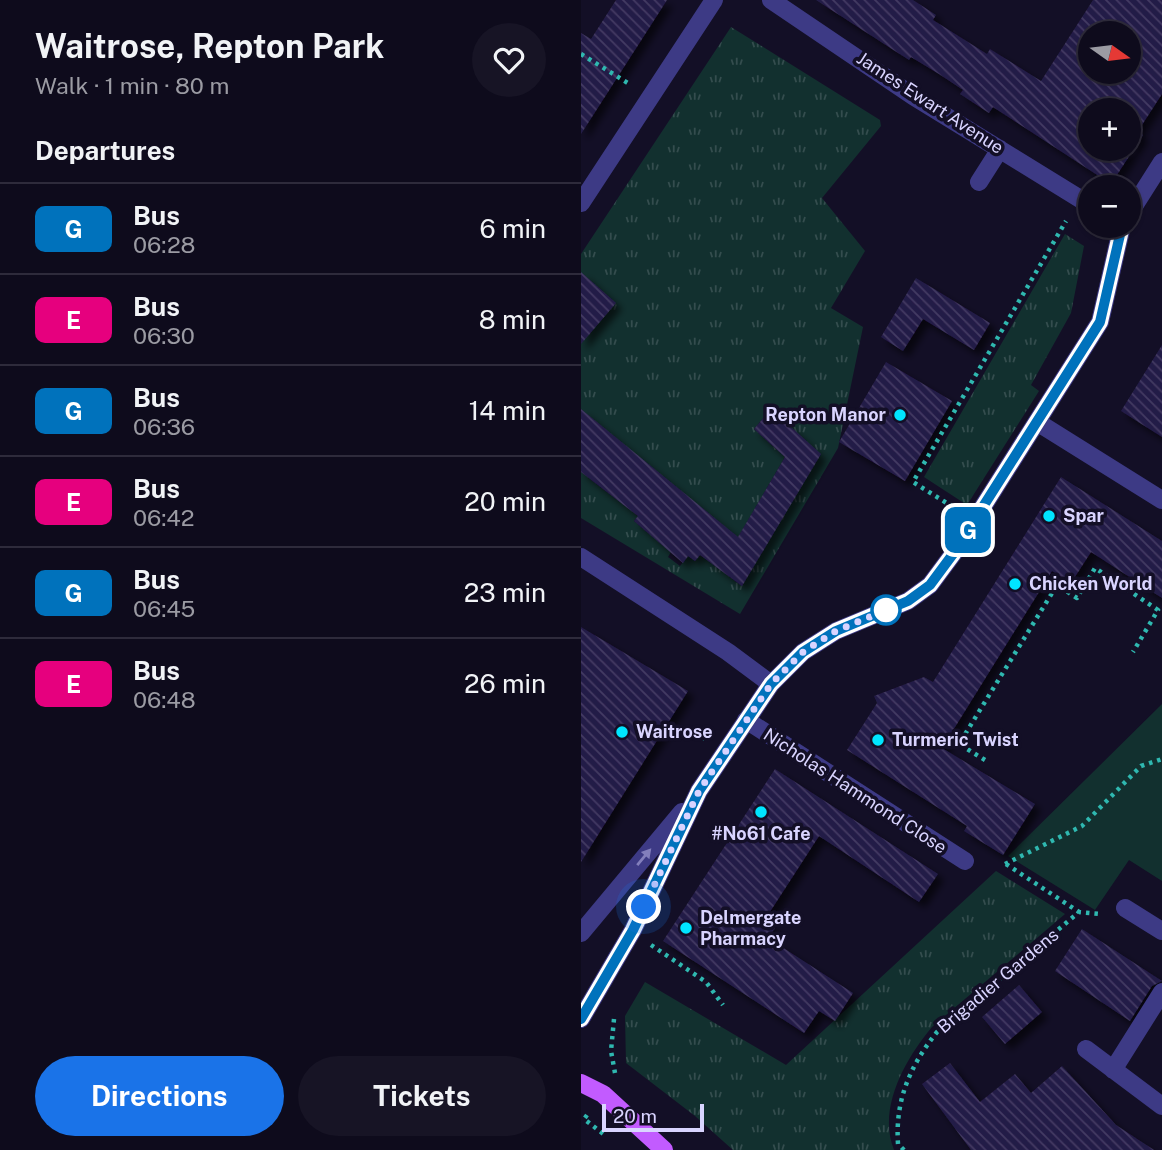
<!DOCTYPE html>
<html lang="en">
<head>
<meta charset="utf-8">
<style>
  :root { --surface:#0e0b1c; --page:#171425; --text:#f1f3f6; --muted:#9b9ba3; --line:#2e2b3b; --accent:#1a73e8 }
  body { margin:0; font-family:"Public Sans",sans-serif; background:var(--page); color:var(--text); height:100vh; display:flex; flex-direction:column; font-size:26px; white-space:nowrap }
  * { box-sizing:border-box; margin:0 }
  p { font-size:23px; color:var(--muted) }
  .icon { flex:none; width:38px; height:38px; fill:none; stroke:currentColor; stroke-width:2; stroke-linecap:round; stroke-linejoin:round }
  .map { position:relative; flex:1; overflow:hidden }
  .details { display:flex; flex-direction:column; background:var(--surface); width:581px }
  .details>* { flex:none }
  .badge { padding:0 14px; border-radius:10px; font-size:24px; line-height:46px }
  .needle { width:46px; rotate:104deg }
  .controls { position:absolute; left:497px; top:21px; display:grid; gap:14px }
  .controls a { display:grid; place-items:center; width:63px; height:63px; border-radius:50%; background:var(--surface); box-shadow:0 2px 5px #0004,0 0 0 2px var(--line); font-size:35px }
  .scale { position:absolute; left:21px; bottom:18px; width:102px; box-sizing:border-box; padding-left:7px; border:4px solid #d9d4ff; border-top:0; font-size:19px; line-height:24px; white-space:nowrap; color:#d9d4ff; -webkit-text-stroke:5px #130f26; paint-order:stroke }
  .you { position:absolute; width:35px; height:35px; margin:-18px; border:5px solid #fff; border-radius:50%; background:#1a73e8; box-shadow:0 0 0 10px #1a73e833 }
  .map>.badge { position:absolute; translate:-50% -50%; box-shadow:0 0 0 4px #fff }
  h2 { padding:0 35px; font-size:26px; line-height:63px }
  .round { display:grid; place-items:center; flex:none; width:74px; height:74px; border-radius:37px; background:var(--page) }
  .head { display:flex; align-items:center; justify-content:space-between; height:119px; padding:0 35px }
  h1 { font-size:33px; font-weight:700; line-height:52px }
  .primary-button { display:flex; gap:14px; margin-top:auto; padding:14px 35px }
  .primary-button a { flex:1; height:80px; border-radius:42px; background:var(--accent); color:#fff; font-size:28px; font-weight:700; line-height:80px; text-align:center }
  .primary-button a+a { background:var(--page); color:var(--text) }
  ul { padding:0; list-style:none }
  li { display:flex; align-items:center; gap:21px; height:91px; padding:0 35px; border-top:2px solid var(--line) }
  li div { flex:1 }
  li b { display:block; font-size:26px }
  li em { font-style:normal }
  li .badge { min-width:77px; font-weight:700; text-align:center }
  main { display:flex; flex:1; min-height:0 }
  .map>svg:first-child { display:block }
  .grass { fill:url(#grass-tufts) }
  .park { fill:#12302f }
  .building { fill:url(#building-back-hatch); fill-rule:evenodd; filter:url(#shadow) }
  .lines { fill:none; stroke-linecap:round; stroke-linejoin:round }
  .path { stroke:#2fb8b0; stroke-width:4.5; stroke-dasharray:3.5 5; stroke-linecap:butt }
  .minor { stroke:#3d3a85; stroke-width:18 }
  .major { stroke:#c25bff; stroke-width:18 }
  .oneway { fill:#837fbc }
  .line-casing { stroke:#fff; stroke-width:16 }
  .line { stroke:#0072bc; stroke-width:10 }
  .walk { stroke:#d9d4ff; stroke-width:7; stroke-dasharray:0 12.6 }
  .poi-dot { fill:#00e5ff; stroke:#130f26; stroke-width:2.5 }
  .stop-dot { fill:#fff; stroke:#0072bc; stroke-width:3.5 }
  .labels { text-anchor:middle; stroke-width:7; stroke-linejoin:round; paint-order:stroke }
  .street-label { font-size:18px; fill:#d9d4ff; stroke:#130f26 }
  .poi-label { font-size:18px; font-weight:bold; fill:#d9d4ff; stroke:#130f26; text-anchor:start }
</style>
</head>
<body>
<main>
<section class="details">
<div class="head"><div><h1>Waitrose, Repton Park</h1><p>Walk · 1 min · 80 m</p></div><a class="round"><svg class="icon" aria-label="heart" viewBox="0 0 24 24"><path d="M12 20l-8-8c-3-5 5-10 8-4 3-6 11-1 8 4z"/></svg></a></div>
<h2>Departures</h2>
<ul>
<li><span class="badge" style="background:#0072bc;color:#fff">G</span><div><b>Bus</b><p>06:28</p></div><em>6 min</em></li>
<li><span class="badge" style="background:#e6007e;color:#fff">E</span><div><b>Bus</b><p>06:30</p></div><em>8 min</em></li>
<li><span class="badge" style="background:#0072bc;color:#fff">G</span><div><b>Bus</b><p>06:36</p></div><em>14 min</em></li>
<li><span class="badge" style="background:#e6007e;color:#fff">E</span><div><b>Bus</b><p>06:42</p></div><em>20 min</em></li>
<li><span class="badge" style="background:#0072bc;color:#fff">G</span><div><b>Bus</b><p>06:45</p></div><em>23 min</em></li>
<li><span class="badge" style="background:#e6007e;color:#fff">E</span><div><b>Bus</b><p>06:48</p></div><em>26 min</em></li>
</ul>
<div class="primary-button"><a>Directions</a><a>Tickets</a></div>
</section>
<div class="map">
<svg width="581" height="1150" viewBox="0 0 581 1150">
  <defs>
    <pattern id="grass-tufts" width="24" height="20" patternUnits="userSpaceOnUse" patternTransform="scale(1.75)"><rect width="24" height="20" fill="#12302f"/><path d="M3 7l-1-3M5 7V3M7 7l1-3M15 17l-1-3M17 17v-4M19 17l1-3" fill="none" stroke="#344d4e"/></pattern>
    <pattern id="building-back-hatch" width="6" height="6" patternUnits="userSpaceOnUse" patternTransform="scale(1.75)"><rect width="6" height="6" fill="#241b47"/><path d="M-1 5l2 2M0 0l6 6M5-1l2 2" fill="none" stroke="#433b63"/></pattern>
    <filter id="shadow"><feDropShadow dx="6" dy="6" stdDeviation="3.5" flood-color="#0009"/></filter>
  </defs>
  <rect width="100%" height="100%" fill="#130f26"/>
  <path class="grass" d="M150 27 299 120 300 126 241 198 284 251 250 308 282 327 257 448 159 614 0 518V472L57 516 53 521 67 533 94 545 87 557 99 566 107 556 114 561 119 555 161 586 239 454 190 409 173 429 204 457 152 546 0 409V254Z
    M484 234 503 246 490 313 450 385 458 391 386 505 343 477Z
    M415 871 484 914 351 1027C325 1058 296 1108 313 1150H152L114 1116 45 1063 44 1016 64 982 205 1065Z"/>
  <path class="park" d="M581 704V881L548 860 514 910 427 856Z"/>
  <path class="building" d="M35 0H86L0 134V33L10 39Z
    M235 0H332L355 15 352 20 406 54 409 49 460 81 512 0H581V94L557 131 562 135 530 184 412 107 408 113 379 94 382 90 358 74 330 57 328 60ZM509 33H548V72H509ZM509 110H548V149H509Z
    M0 272 35 303 0 344Z
    M335 278 409 323 393 350 342 319 322 351 300 337Z
    M581 345V437L540 411Z
    M305 362 371 401 324 481 258 442Z
    M0 409 157 537 204 457 173 429 190 409 240 454 161 586 119 555 114 561 107 556 102 563 53 521 57 516 0 472Z
    M480 477 581 541V598L510 552 490 583 471 571 361 748 454 804 422 855 383 831 386 826 266 750 296 703 293 696 343 677 352 682Z
    M0 627 107 691 0 862Z
    M194 769 357 874 338 902 238 836 183 921 194 928 187 938 272 993 254 1021 238 1011 223 1033 82 941Z
    M501 929 581 981 571 986 549 1021 474 971Z
    M438 985 461 1012 424 1044 401 1017Z
    M369 1063 399 1102 434 1074 450 1093 481 1066 535 1125 573 1150H390L341 1084Z"/>
  <g class="lines">
    <path class="path" d="M0 54 50 85
      M372 507 332 482 485 221
      M115 733 124 739
      M404 760 378 744 476 585 496 598 514 568 577 610 552 652
      M424 864 501 826 560 766 581 759
      M425 864 498 912
      M70 945 125 982 142 1005
      M33 1019 30 1051 34 1073
      M6 1115 3 1119 25 1136
      M323 1150 317 1144C314 1100 329 1066 356 1032L498 912 519 914"/>
    <path class="minor" d="M190 0 332 96 509 205
      M398 182 419 149
      M0 203 133 0
      M548 214 581 162
      M456 422 581 500
      M0 557 147 652 190 684
      M165 720 384 861
      M544 908 581 931
      M0 933 101 812
      M0 1019 52 930 118 791 190 684 222 652 255 631 327 601 349 585 372 554 519 322 541 226
      M505 1049 581 1106
      M532 1070 581 992"/>
    <path class="major" d="M0 1083 22 1094 83 1150"/>
  </g>
  <defs><path id="oneway-solid" d="M-6-.8H1V-3.2L6.5 0L1 3.2V.8H-6Z" transform="scale(1.75)"/></defs>
  <use class="oneway" href="#oneway-solid" transform="translate(63 857) rotate(-50)"/>
  <g class="lines">
    <g class="line-casing">
      <path id="line" d="M0 1019 52 930 118 791 190 684 222 652 255 631 327 601 349 585 372 554 519 322 541 226"/>
    </g>
    <use href="#line" class="line"/>
    <path class="walk" d="M63 907 118 791 190 684 222 652 255 631 305 610"/>
  </g>
  <g class="poi-dot">
    <circle cx="319" cy="415" r="7"/>
    <circle cx="468" cy="516" r="7"/>
    <circle cx="434" cy="584" r="7"/>
    <circle cx="41" cy="732" r="7"/>
    <circle cx="297" cy="740" r="7"/>
    <circle cx="180" cy="812" r="7"/>
    <circle cx="105" cy="928" r="7"/>
  </g>
  <circle class="stop-dot" cx="305" cy="610" r="14"/>
  <g class="labels">
    <g class="street-label">
      <text transform="translate(349 103) rotate(33)" y="6">James Ewart Avenue</text>
      <text transform="translate(274 791) rotate(33)" y="6">Nicholas Hammond Close</text>
      <text transform="translate(417 981) rotate(-40)" y="6">Brigadier Gardens</text>
    </g>
    <g class="poi-label">
      <text x="305" y="421" text-anchor="end">Repton Manor</text>
      <text x="482" y="522">Spar</text>
      <text x="448" y="590">Chicken World</text>
      <text x="55" y="738">Waitrose</text>
      <text x="311" y="746">Turmeric Twist</text>
      <text x="180" y="840" text-anchor="middle">#No61 Cafe</text>
      <text x="119" y="924">Delmergate<tspan x="119" dy="21">Pharmacy</tspan></text>
    </g>
  </g>
</svg>
<div class="controls">
<a><svg class="needle" viewBox="-14 -14 28 28"><path d="M0-13l5 13h-10z" fill="#e53935"/><path d="M0 13l5-13h-10z" fill="#9b9ba3"/></svg></a>
<a>+</a>
<a>−</a>
</div>
<div class="scale">20 m</div>
<div class="you" style="left:63px;top:907px"></div>
<b class="badge" style="left:387px;top:530px;background:#0072bc;color:#fff">G</b>
</div>
</main>
</body>
</html>
